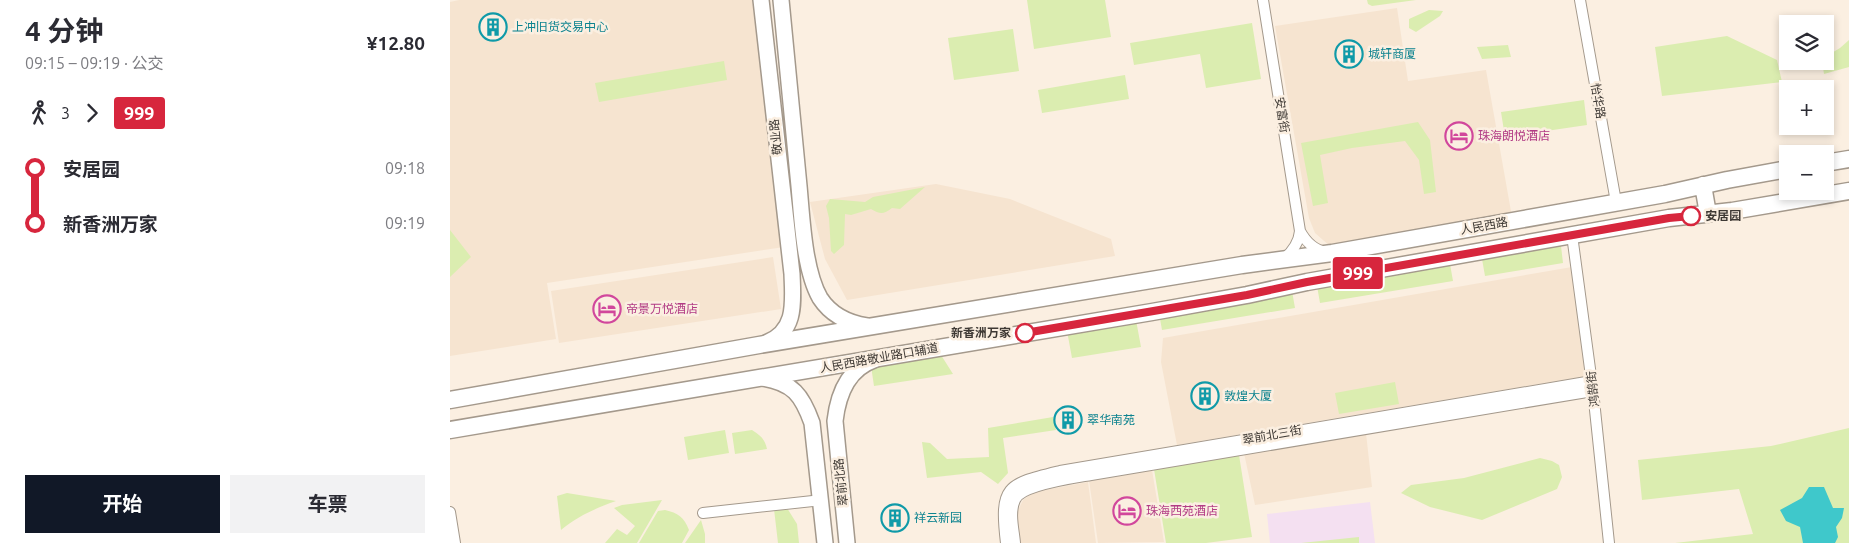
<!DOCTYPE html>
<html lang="zh">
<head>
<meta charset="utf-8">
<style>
  :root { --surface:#fff; --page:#f2f2f3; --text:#2b2b33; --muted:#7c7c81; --accent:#111827 }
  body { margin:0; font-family:Ubuntu,"Noto Sans SC",sans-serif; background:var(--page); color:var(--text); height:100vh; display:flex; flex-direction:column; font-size:19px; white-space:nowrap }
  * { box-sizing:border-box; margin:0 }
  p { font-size:16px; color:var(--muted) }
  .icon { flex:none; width:28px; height:28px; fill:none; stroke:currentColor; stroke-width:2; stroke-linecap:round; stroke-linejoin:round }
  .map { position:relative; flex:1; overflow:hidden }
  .side { display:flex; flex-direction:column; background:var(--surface); width:450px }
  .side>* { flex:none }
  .badge { padding:0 10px; border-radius:4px; font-size:18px; line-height:32px }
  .tools { position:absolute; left:1329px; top:15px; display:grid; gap:10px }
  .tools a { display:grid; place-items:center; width:55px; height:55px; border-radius:0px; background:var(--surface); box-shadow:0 2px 8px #0003; font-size:25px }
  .map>.badge { position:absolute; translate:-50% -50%; box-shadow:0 0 0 2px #fff }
  .legs { display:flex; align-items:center; gap:8px; height:55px; padding:0 25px; font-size:16px }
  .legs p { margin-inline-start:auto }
  .overview { display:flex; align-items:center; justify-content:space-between; height:85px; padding:0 25px }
  h1 { font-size:28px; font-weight:700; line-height:38px }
  .button { display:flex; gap:10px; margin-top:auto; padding:10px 25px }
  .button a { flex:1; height:58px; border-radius:0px; background:var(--accent); color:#fff; font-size:20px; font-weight:700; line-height:58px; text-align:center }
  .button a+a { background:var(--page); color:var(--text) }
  ul { padding:0 25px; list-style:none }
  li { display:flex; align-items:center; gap:18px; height:55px; font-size:19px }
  li i { display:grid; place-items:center; width:8px; height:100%; margin:0 6px; background:currentColor }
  li i::after { content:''; width:12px; height:12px; margin:-6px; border:4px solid; border-radius:50%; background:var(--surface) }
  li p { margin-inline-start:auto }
  li:first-child i { background:linear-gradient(#0000 50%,currentColor 0) }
  li:last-child i { background:linear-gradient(currentColor 50%,#0000 0) }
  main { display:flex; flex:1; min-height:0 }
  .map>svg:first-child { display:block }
  .built { fill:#f6e4d0 }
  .education { fill:#f4e0f1 }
  .green { fill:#dbedb0 }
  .water { fill:#3fc8cb }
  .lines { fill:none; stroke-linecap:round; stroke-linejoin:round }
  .street-casing { stroke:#a4998c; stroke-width:12 }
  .secondary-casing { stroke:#a4998c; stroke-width:18 }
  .primary-casing { stroke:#a4998c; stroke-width:19 }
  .street { stroke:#fff; stroke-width:10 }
  .secondary { stroke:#fff; stroke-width:15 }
  .primary { stroke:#fff; stroke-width:16 }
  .line-1-casing { stroke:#fff; stroke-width:11 }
  .line-1 { stroke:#d7263d; stroke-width:8 }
  .stop-1-dot { fill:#fff; stroke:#d7263d; stroke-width:2.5 }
  .labels { text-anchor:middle; stroke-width:5; stroke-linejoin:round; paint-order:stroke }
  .culture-label { font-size:12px; fill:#0d838f; stroke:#fbefe1; text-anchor:start }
  .street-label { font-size:12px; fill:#3e3934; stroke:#fbefe1 }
  .hotel-label { font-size:12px; fill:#b23c85; stroke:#fbefe1; text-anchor:start }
  .stop-label { font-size:12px; font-weight:bold; fill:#3e3934; stroke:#fbefe1; text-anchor:start }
</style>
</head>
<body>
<main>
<section class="side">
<div class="overview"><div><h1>4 分钟</h1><p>09:15 – 09:19 · 公交</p></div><b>¥12.80</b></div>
<div class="legs"><svg class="icon" aria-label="walk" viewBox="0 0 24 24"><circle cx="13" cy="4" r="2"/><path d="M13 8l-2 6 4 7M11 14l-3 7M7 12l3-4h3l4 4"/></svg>3<svg class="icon" aria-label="forward" viewBox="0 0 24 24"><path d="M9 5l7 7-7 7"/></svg><b class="badge" style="background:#d7263d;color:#fff">999</b></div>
<ul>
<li><i style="color:#d7263d"></i><b>安居园</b><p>09:18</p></li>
<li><i style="color:#d7263d"></i><b>新香洲万家</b><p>09:19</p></li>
</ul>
<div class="button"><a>开始</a><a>车票</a></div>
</section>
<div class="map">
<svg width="1399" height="543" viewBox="0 0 1399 543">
  <rect width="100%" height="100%" fill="#fbefe1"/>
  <path class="built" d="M9 0H302L334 247 97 283 106 339 0 356V2Z
    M947 8 958 81 1036 70 1062 217 881 247 865 233 859 218 825 26Z
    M486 184 560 199 661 239 665 256 397 300 375 259 360 202Z
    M323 257 331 309 109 343 101 291Z
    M1122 267 1137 376 727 445 711 362 713 338Z
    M916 433 922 487 805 505 794 453Z
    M702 470 714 542 648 543 639 480Z
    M638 482 646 543H570L566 514 573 500 584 492Z"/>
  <path class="education" d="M920 502 925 543H820L817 514Z"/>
  <path class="green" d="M577 0H655L661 37 584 49Z
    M917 0H966L922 6 918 4Z
    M979 10 993 11 990 16 966 32 959 28V19Z
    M802 23 811 79 756 88 750 54 684 65 680 43Z
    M563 29 569 71 504 80 498 38Z
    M1277 36 1327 60 1332 82 1212 96 1205 47Z
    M1399 40V67L1374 74 1372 61H1375V57L1390 48Z
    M1058 45 1061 57 1032 59 1027 47Z
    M274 61 277 80 149 102 145 83Z
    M675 75 679 99 592 113 588 90Z
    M1134 100 1137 125 1055 137 1051 112Z
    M968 122 980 140 986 192 974 194 969 160 955 141 902 148 870 155 878 203 863 206 851 143Z
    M475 187 450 209 442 208C433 215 430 214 421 209L401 215 395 214 394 245 384 254 381 251 379 218 376 206 380 199 415 202 423 197Z
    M0 230 21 257 0 277Z
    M1111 246 1113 263 1035 276 1032 259Z
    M1000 264 1003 281 870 303 867 286Z
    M842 291 845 308 712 330 709 313Z
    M686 320 691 347 622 358 617 331Z
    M491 355 503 374 424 386 421 366Z
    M945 382 949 404 889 414 885 393Z
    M603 417 606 430 553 438 558 473 548 484 531 472 477 478 472 442 480 443 497 459 539 457 538 428Z
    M1399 428V543H1225L1303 534 1289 489 1192 500 1188 460 1321 446Z
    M275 430 279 453 238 460 234 437Z
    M302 430C310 435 315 439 317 449L285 454 282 433Z
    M789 455 802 537 756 543H716L704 469Z
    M1090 458 1102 461 1109 465 1112 477 1107 489 1032 520 980 507 951 493 961 485 1014 478Z
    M117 493 166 501C146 508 128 516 111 530L107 496Z
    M212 500 187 543H155L167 529 177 535 185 526 164 508 172 505Z
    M337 508 347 524 349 543H328L324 509Z
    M215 510C228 513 234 517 239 530L232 543H189L208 511Z
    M251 520 255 534V543H235Z
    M909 537V543H851Z"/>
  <path class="water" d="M1359 487H1374L1383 508H1394L1392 518 1386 527 1388 537 1385 543H1353L1350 527 1336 521 1330 510 1352 498Z"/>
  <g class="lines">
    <g class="street-casing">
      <path id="street" d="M813 0 850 231
        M1130 0 1166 202
        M1122 235 1143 391 1159 543
        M834 259C843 251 849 243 850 231 856 242 864 250 876 252
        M0 512 5 543
        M253 513 372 500
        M556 543C549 485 557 484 610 471L1142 381
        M565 543C564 530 559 513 565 500 571 485 624 478 641 475L1143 391"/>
    </g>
    <g class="secondary-casing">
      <path id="secondary" d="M311 0 342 274C343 302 347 331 316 343
        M331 0C337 62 343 124 349 186 352 218 354 270 370 298 381 315 398 323 417 326
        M313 378C343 383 352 395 362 423L375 543
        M397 543 385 421C388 395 398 369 424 360"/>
    </g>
    <g class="primary-casing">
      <path id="primary" d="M1375 163 1399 159
        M1253 185 1258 214
        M0 400 309 345 792 265 882 253 1215 194 1277 180 1338 169
        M0 430 702 312 797 295 857 282 1219 218 1282 211 1399 191"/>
    </g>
    <use href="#street" class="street"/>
    <use href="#secondary" class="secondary"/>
    <use href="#primary" class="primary"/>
  </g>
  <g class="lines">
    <g class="line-1-casing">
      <path id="line-1" d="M575 333 797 295 857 282 1219 218 1241 216"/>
    </g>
    <use href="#line-1" class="line-1"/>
  </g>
  <defs>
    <g id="building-ring" transform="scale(1.4375)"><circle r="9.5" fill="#fbefe1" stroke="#0f9aa8" stroke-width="1.5"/><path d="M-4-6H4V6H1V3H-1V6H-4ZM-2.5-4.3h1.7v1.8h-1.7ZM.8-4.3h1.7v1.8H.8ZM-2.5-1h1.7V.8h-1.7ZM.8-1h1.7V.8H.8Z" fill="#0f9aa8"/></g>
    <g id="hotel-ring" transform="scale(1.4375)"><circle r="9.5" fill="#fbefe1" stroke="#d1479c" stroke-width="1.5"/><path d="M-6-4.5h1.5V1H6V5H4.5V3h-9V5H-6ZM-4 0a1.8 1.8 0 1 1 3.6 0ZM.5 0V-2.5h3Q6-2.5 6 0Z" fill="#d1479c"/></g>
  </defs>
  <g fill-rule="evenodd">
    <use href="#building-ring" x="43" y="27"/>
    <use href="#building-ring" x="899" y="54"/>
    <use href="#hotel-ring" x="1009" y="136"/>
    <use href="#hotel-ring" x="157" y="309"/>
    <use href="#building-ring" x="755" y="396"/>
    <use href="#building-ring" x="618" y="420"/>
    <use href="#hotel-ring" x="677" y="511"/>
    <use href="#building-ring" x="445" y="518"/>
  </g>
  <g class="stop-1-dot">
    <circle cx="1241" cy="216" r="9"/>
    <circle cx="575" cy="333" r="9"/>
  </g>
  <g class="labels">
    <g class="culture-label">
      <text x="62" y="31">上冲旧货交易中心</text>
      <text x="918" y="58">城轩商厦</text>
      <text x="774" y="400">敦煌大厦</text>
      <text x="637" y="424">翠华南苑</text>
      <text x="464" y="522">祥云新园</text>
    </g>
    <g class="street-label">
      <text transform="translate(1148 101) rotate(80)" y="4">怡华路</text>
      <text transform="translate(832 115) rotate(81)" y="4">安富街</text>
      <text transform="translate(326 137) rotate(-96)" y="4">敬业路</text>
      <text transform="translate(1034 226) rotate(-10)" y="4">人民西路</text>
      <text transform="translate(429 358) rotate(-10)" y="4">人民西路敬业路口辅道</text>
      <text transform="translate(1143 389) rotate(-96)" y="4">鸿鹄街</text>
      <text transform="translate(822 435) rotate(-10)" y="4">翠前北三街</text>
      <text transform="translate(391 482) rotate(-96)" y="4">翠前北路</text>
    </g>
    <g class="hotel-label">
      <text x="1028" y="140">珠海朗悦酒店</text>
      <text x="176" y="313">帝景万悦酒店</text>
      <text x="696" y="515">珠海西苑酒店</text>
    </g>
    <g class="stop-label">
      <text x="1255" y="220">安居园</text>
      <text x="561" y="337" text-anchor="end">新香洲万家</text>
    </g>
  </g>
</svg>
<div class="tools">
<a><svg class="icon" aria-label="layers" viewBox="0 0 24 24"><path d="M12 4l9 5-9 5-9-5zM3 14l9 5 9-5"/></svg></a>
<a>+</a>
<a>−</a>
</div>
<b class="badge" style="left:908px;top:273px;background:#d7263d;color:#fff">999</b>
</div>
</main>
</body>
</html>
